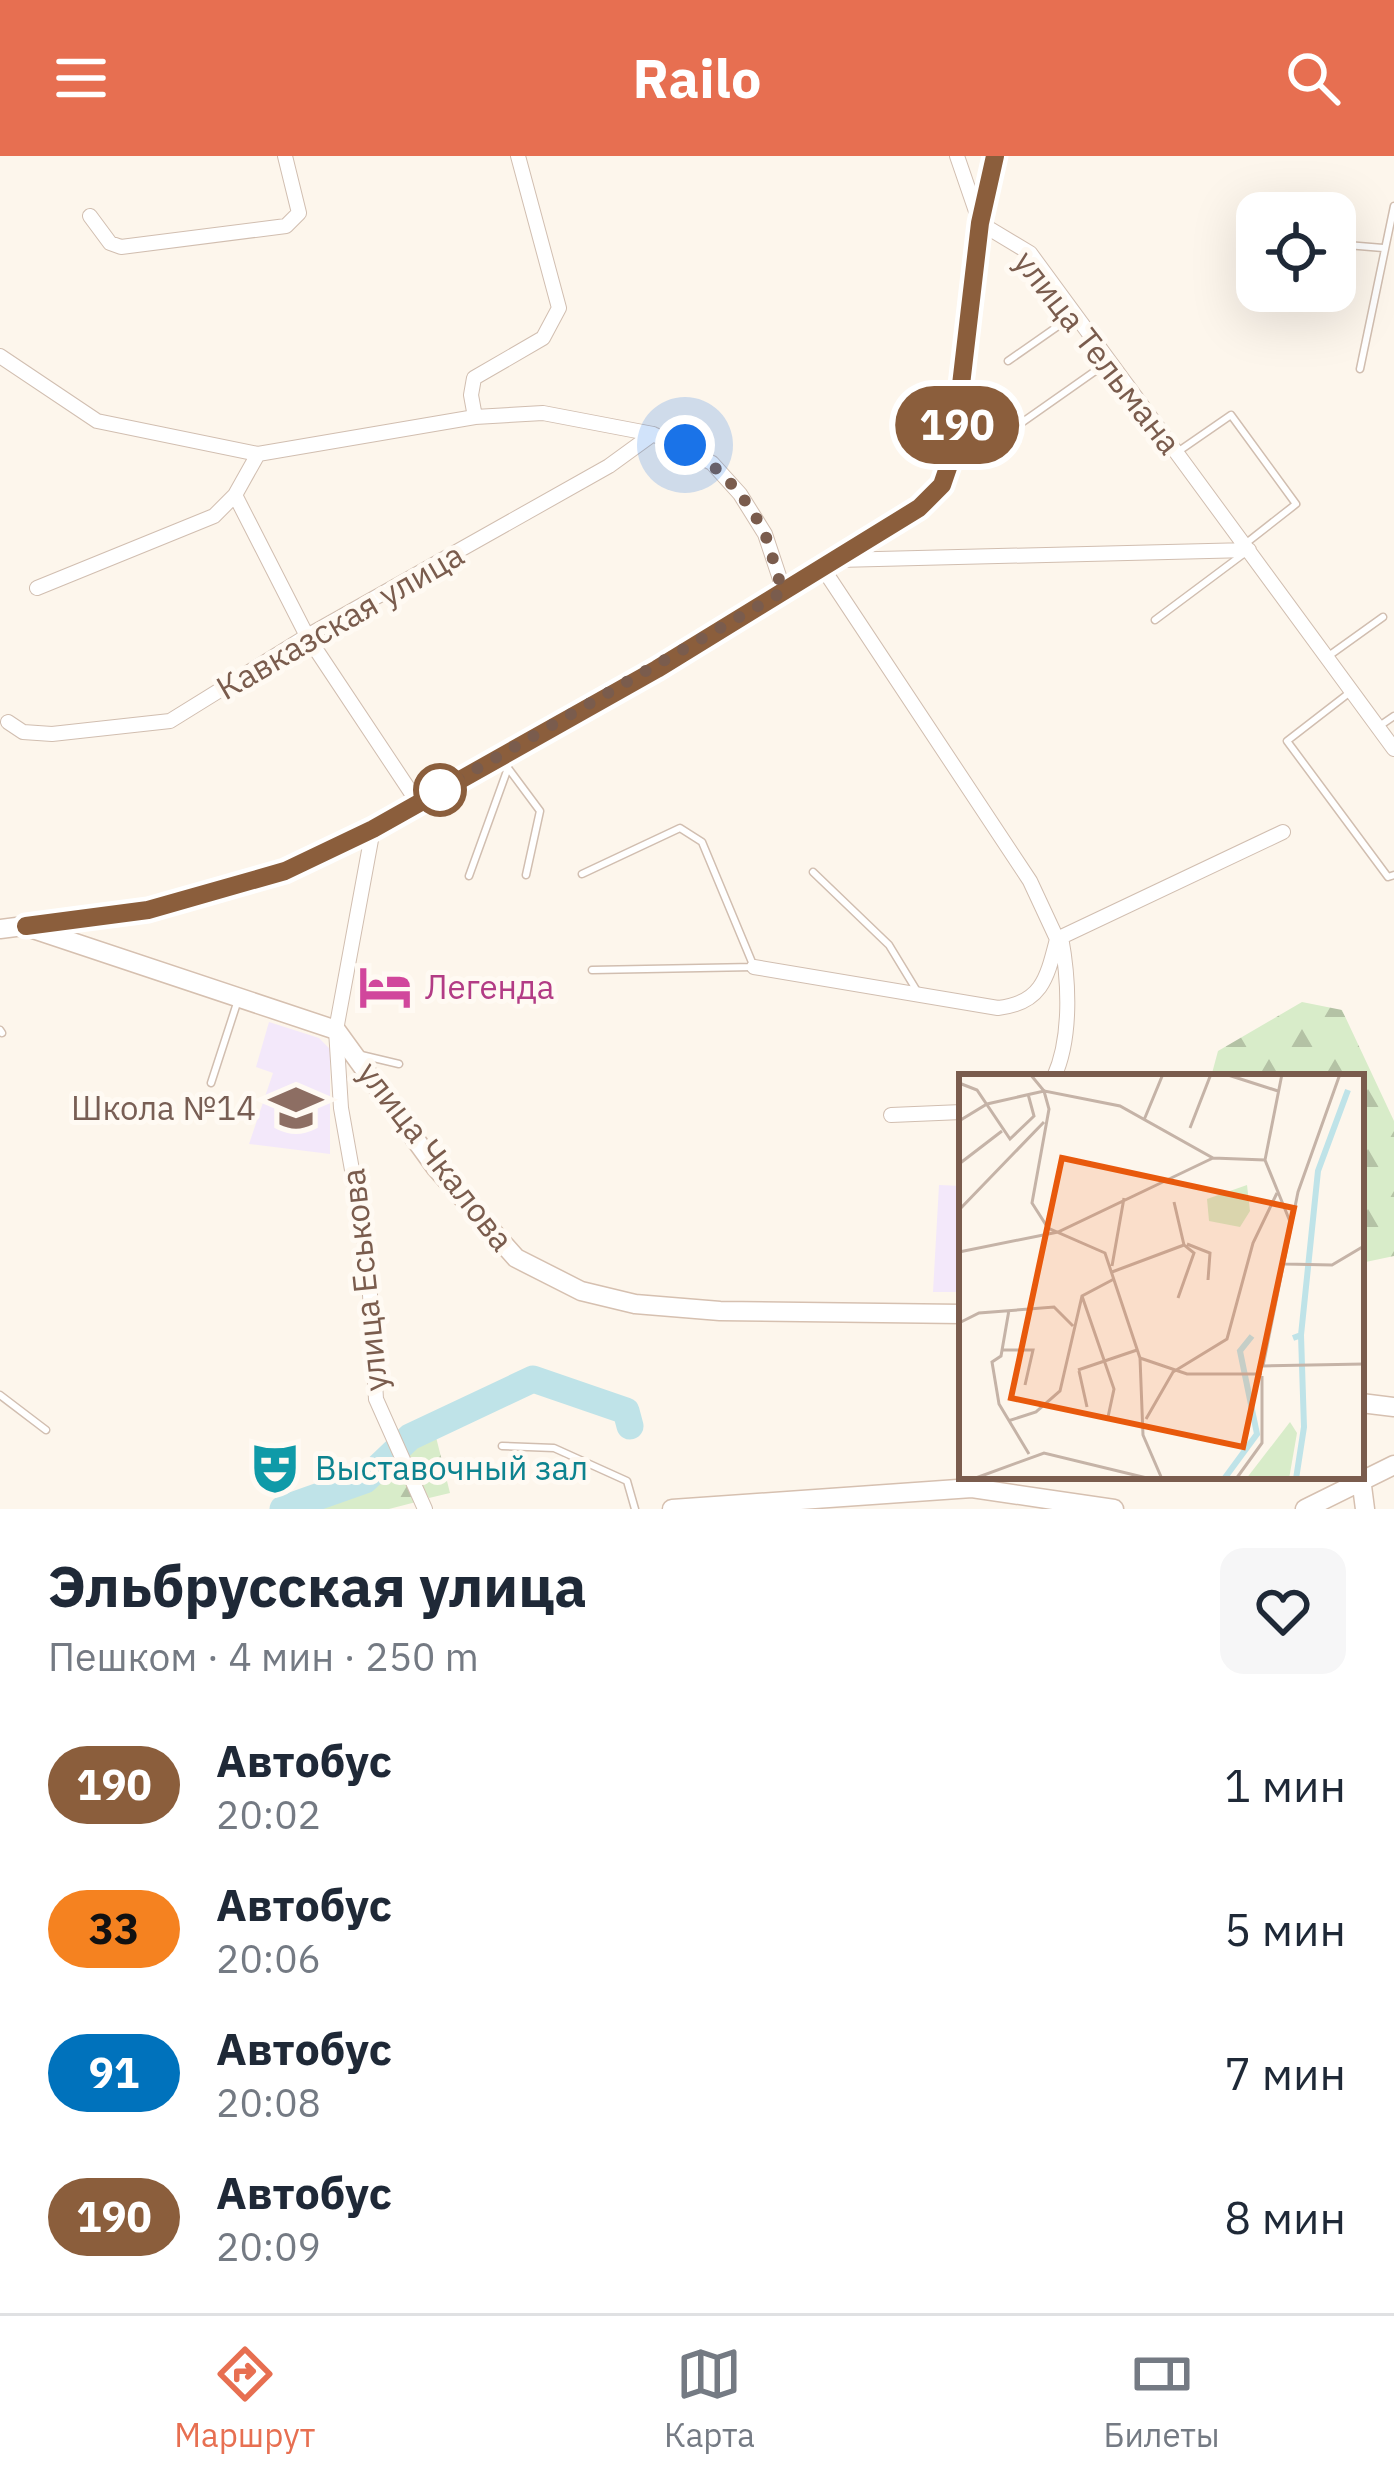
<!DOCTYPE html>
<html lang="ru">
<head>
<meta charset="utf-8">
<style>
  :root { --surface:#fff; --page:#f6f6f7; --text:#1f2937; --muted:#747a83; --line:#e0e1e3; --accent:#e76f51 }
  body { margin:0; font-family:"IBM Plex Sans",sans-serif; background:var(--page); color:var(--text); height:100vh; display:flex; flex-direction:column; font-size:45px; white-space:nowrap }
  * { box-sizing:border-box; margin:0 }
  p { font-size:39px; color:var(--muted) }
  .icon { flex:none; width:66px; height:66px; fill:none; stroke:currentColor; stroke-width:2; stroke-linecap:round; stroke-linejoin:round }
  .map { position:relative; height:1353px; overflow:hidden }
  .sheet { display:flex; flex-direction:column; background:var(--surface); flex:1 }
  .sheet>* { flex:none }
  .badge { padding:0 24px; border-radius:39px; font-size:42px; line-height:78px }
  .tools { position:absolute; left:1236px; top:36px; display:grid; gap:24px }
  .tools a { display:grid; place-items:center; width:120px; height:120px; border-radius:24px; background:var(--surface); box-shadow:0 12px 48px #0002; font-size:60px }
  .you { position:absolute; width:60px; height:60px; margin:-30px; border:9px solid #fff; border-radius:50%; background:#1a73e8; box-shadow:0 0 0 18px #1a73e833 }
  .map>.badge { position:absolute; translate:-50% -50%; box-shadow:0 0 0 6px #fff }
  .round { display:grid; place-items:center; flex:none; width:126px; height:126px; border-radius:24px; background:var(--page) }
  .summary { display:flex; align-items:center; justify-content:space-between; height:204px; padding:0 48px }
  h1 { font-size:57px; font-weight:800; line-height:90px }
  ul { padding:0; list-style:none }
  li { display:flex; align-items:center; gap:36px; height:144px; padding:0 48px }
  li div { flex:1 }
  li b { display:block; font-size:45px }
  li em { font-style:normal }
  li .badge { min-width:132px; font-weight:700; text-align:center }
  header { display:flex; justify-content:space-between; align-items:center; height:156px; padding:0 48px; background:var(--accent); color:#fff; font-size:54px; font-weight:800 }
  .dock { display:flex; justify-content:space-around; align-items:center; height:168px; border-top:3px solid var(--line); background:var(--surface); font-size:33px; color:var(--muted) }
  .dock a { display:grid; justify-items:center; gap:6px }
  .dock .on { color:var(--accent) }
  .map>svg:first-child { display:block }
  .education { fill:#f3e8fa }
  .forest { fill:url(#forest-firs) }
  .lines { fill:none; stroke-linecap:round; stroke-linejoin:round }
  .river { stroke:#bfe3e8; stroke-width:27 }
  .lane-casing { stroke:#d1beb0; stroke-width:9 }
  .street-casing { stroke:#d1beb0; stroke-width:16 }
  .secondary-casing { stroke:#d6c0b0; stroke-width:21 }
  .lane { stroke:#fff; stroke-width:6 }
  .street { stroke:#fff; stroke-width:14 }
  .secondary { stroke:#fff; stroke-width:18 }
  .line-casing { stroke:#fff; stroke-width:27 }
  .line { stroke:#8b5e3c; stroke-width:18 }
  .walk { stroke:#7a5c4d; stroke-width:12; stroke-dasharray:0 21.6 }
  .stop-dot { fill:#fff; stroke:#8b5e3c; stroke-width:6 }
  .labels { text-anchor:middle; stroke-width:10; stroke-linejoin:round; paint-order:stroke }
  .street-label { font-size:33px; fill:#7a5c4d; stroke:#fffaf3 }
  .hotel-label { font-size:33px; fill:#b23c85; stroke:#fffaf3; text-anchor:start }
  .education-label { font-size:33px; fill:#785e54; stroke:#fffaf3; text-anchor:end }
  .culture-label { font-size:33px; fill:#0d838f; stroke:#fffaf3; text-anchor:start }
  .inset-river { fill:none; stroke:#bfe3e8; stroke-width:6 }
  .inset-road { fill:none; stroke:#c5b3a7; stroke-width:3 }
  .view { fill:#e8590c; fill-opacity:0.15; stroke:#e8590c; stroke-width:6 }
  .inset-edge { fill:none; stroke:#7a5c4d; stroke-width:6 }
</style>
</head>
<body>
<header><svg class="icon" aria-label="menu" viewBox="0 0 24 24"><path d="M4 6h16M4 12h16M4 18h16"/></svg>Railo<svg class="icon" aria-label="search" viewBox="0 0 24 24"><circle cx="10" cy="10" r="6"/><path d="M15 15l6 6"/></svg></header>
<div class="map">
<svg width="1394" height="1353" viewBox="0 0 1394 1353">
  <defs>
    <pattern id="forest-firs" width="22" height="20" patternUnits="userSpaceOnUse" patternTransform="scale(3)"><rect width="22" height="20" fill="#d8ecc9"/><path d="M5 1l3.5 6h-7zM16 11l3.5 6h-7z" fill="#b4c2a5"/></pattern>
  </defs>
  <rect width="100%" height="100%" fill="#fdf6ec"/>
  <path class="education" d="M269 866 319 882 330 893V998L249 988 273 917 256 911Z
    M939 1029 962 1030V1136H933Z"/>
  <path class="forest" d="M1302 846 1342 854 1394 965V1100L1361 1107V921H1211L1218 895Z
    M435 1277 450 1337 429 1342 405 1296Z
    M395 1303 416 1346 389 1353H300L366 1329Z"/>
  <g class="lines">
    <path class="river" d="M283 1353 365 1324 410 1281 533 1223 626 1255 630 1270"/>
    <g class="lane-casing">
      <path id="lane" d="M1335 88 1383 92
        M1249 116 1257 113
        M1008 205 1071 161
        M1360 213 1394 50
        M1017 270 1108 206
        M1176 297 1231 259 1296 348 1245 388
        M1155 464 1246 396
        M1330 499 1383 461
        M1349 537 1287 585 1388 721 1394 719
        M1378 571 1394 560
        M508 612 540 655 526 719
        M813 716 889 789 917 835
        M582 718 680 672 702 686 754 811 592 814
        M469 720 508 612 505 606
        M0 874 2 877
        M357 898 399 908
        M211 927 238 844
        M0 1239 46 1274
        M502 1290 554 1292 627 1325 635 1353"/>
    </g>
    <g class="street-casing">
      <path id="street" d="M957 0 980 67 1030 97 1394 593
        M90 60 110 87 121 91 286 70 299 57 285 0
        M0 200 97 265 258 298 475 261 543 257 653 278 712 307 740 338 765 378 784 435
        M475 261 471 239 474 222 543 182 559 152 518 0
        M235 339 307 480 418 647
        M838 404 1249 394
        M822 411 1030 725 1057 783
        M37 432 214 360 235 339 258 298
        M8 566 23 576 52 578 170 565 307 480 609 310 653 278
        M373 673 336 874 341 952 368 1104 376 1243 425 1353
        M1057 783 1283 676
        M754 811 998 852C1042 847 1047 822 1057 783
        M1054 921C1072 881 1069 824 1061 781
        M891 959 962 956"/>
    </g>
    <g class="secondary-casing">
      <path id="secondary" d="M30 772 336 874 436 1012 516 1102 581 1135 635 1148 720 1155 962 1158
        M0 773 148 754 285 715 373 673 657 513 919 353 942 329 953 297 980 67 995 0
        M1361 1247 1394 1251
        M1362 1330 1365 1353
        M672 1353 972 1332 1114 1353
        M1305 1353 1394 1309"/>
    </g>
    <use href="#lane" class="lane"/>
    <use href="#street" class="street"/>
    <use href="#secondary" class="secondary"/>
  </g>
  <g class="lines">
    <g class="line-casing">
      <path id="line" d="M26 770 148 754 285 715 373 673 657 513 919 352 942 329 953 297 980 67 995 0"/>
    </g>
    <use href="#line" class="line"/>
    <path class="walk" d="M440 634 784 435C775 418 773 398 766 381 749 342 719 311 685 289"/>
  </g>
  <defs>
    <g id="hotel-bare" transform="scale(4.14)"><path d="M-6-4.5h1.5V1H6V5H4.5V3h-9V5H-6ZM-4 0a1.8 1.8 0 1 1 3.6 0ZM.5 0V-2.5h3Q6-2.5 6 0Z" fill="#d1479c" stroke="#fffaf3" stroke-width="2.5" paint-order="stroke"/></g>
    <g id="school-bare" transform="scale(4.14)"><path d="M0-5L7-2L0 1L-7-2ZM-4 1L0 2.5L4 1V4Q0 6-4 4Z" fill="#8d6e63" stroke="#fffaf3" stroke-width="2.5" paint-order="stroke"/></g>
    <g id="theatre-bare" transform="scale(4.14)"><path d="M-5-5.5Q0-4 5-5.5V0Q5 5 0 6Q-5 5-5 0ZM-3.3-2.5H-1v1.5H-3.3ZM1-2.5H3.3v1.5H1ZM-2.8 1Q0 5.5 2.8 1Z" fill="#0f9aa8" stroke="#fffaf3" stroke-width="2.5" paint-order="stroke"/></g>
  </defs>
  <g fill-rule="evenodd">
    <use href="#hotel-bare" x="385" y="831"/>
    <use href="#school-bare" x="296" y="952"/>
    <use href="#theatre-bare" x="275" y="1312"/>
  </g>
  <circle class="stop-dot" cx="440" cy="634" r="24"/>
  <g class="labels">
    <g class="street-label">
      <text transform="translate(1098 196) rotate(52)" y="12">улица Тельмана</text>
      <text transform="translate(340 465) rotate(-30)" y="12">Кавказская улица</text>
      <text transform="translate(436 1000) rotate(52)" y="12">улица Чкалова</text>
      <text transform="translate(364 1124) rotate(-96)" y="12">улица Еськова</text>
    </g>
    <g class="hotel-label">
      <text x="425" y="843">Легенда</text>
    </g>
    <g class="education-label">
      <text x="256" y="964">Школа №14</text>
    </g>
    <g class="culture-label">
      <text x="315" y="1324">Выставочный зал</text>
    </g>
  </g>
  <g transform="translate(959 918)">
    <rect width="405" height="405" fill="#fdf6ec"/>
    <path d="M331 348 338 359 330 405H287Z" fill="#d8ecc9"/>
    <path d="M288 111 291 137 281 153 250 147 248 125Z" fill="#d8ecc9"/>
    <path class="inset-river" d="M334 264 342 261 359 97 389 16M265 405 298 360 281 277 293 262M337 405 345 353 342 261"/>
    <path class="inset-road" d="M71 0 85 17 161 32 254 84 306 86M266 0 319 17M323 0 306 86 332 150M381 0 339 118 304 292 405 290M0 9 18 16 51 65 75 42 69 20M185 46 204 0M0 47 28 30 85 17 90 35 73 129 89 154 146 179 181 284 184 361 203 405M231 54 252 0M0 90 43 57M215 128 225 171 235 179 219 224M0 136 85 48M228 170 251 179 249 206M0 178 99 158 254 84M326 190 373 191 405 172M153 192 165 124M153 198 225 171M123 222 155 315 149 343M50 236 42 282 33 288 40 330 70 380M0 249 20 239 95 233 114 252M43 276H74L66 311M181 284 228 300H303M119 296 178 276M120 297 128 333M187 345 214 298 268 265 294 169 318 119M49 347 77 338 101 317 123 222 155 205M14 405 85 379 192 405M277 405 303 369V302"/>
    <path class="view" d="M103 84 335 134 284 373 52 324Z"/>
    <rect width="405" height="405" class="inset-edge"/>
  </g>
</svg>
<div class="tools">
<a><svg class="icon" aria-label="locate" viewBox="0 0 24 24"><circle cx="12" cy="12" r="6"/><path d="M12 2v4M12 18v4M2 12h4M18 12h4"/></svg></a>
</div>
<div class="you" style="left:685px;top:289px"></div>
<b class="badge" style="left:957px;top:269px;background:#8b5e3c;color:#fff">190</b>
</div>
<section class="sheet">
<div class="summary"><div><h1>Эльбрусская улица</h1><p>Пешком · 4 мин · 250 m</p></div><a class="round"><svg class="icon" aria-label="heart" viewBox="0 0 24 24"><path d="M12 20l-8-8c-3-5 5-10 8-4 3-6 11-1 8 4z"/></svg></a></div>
<ul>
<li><span class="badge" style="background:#8b5e3c;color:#fff">190</span><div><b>Автобус</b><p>20:02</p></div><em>1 мин</em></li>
<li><span class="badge" style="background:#f58220;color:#111">33</span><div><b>Автобус</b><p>20:06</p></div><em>5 мин</em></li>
<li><span class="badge" style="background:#0072bc;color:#fff">91</span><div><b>Автобус</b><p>20:08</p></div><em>7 мин</em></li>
<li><span class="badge" style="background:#8b5e3c;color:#fff">190</span><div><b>Автобус</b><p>20:09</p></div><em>8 мин</em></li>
</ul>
</section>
<nav class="dock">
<a class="on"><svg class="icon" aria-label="directions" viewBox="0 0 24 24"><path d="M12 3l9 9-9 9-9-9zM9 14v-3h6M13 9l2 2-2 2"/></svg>Маршрут</a>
<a><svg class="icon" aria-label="map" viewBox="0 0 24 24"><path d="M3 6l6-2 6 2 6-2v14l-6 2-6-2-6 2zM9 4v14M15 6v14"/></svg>Карта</a>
<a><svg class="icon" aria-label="tickets" viewBox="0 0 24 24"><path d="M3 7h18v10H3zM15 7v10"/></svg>Билеты</a>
</nav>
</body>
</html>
